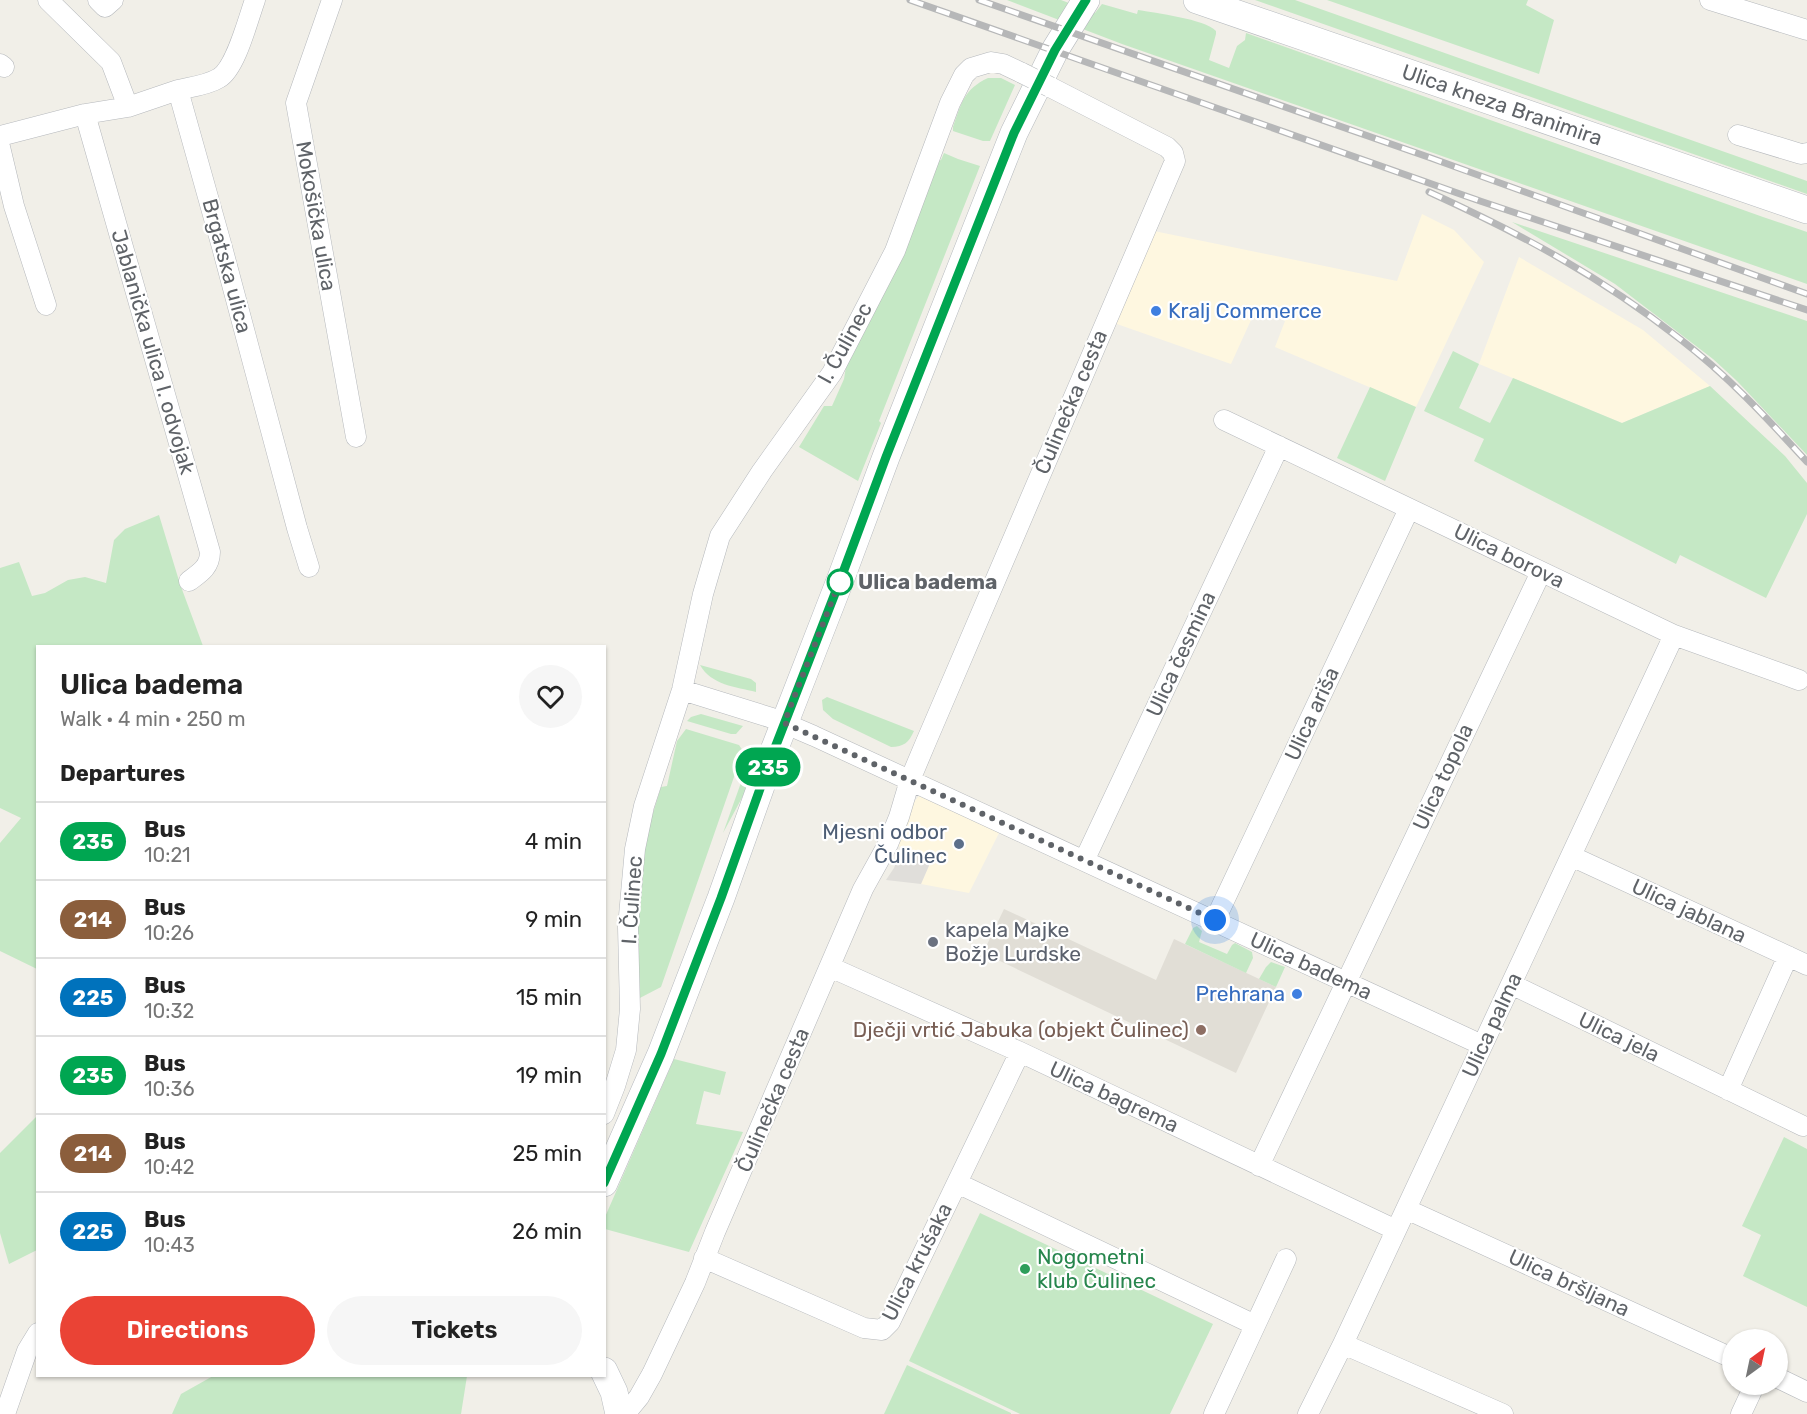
<!DOCTYPE html>
<html lang="en">
<head>
<meta charset="utf-8">
<style>
  :root { --surface:#fff; --page:#f6f6f6; --text:#222; --muted:#767676; --line:#e0e0e0; --accent:#ea4335 }
  body { margin:0; font-family:Rubik,sans-serif; background:var(--page); color:var(--text); height:100vh; display:flex; flex-direction:column; font-size:22px; white-space:nowrap }
  * { box-sizing:border-box; margin:0 }
  p { font-size:20px; color:var(--muted) }
  .icon { flex:none; width:33px; height:33px; fill:none; stroke:currentColor; stroke-width:2; stroke-linecap:round; stroke-linejoin:round }
  .map { position:relative; flex:1; overflow:hidden }
  .side { position:absolute; left:36px; top:645px; width:570px; height:732px; display:flex; flex-direction:column; background:var(--surface); border-radius:0px; box-shadow:0 2px 4px #0004 }
  .side>* { flex:none }
  .badge { padding:0 12px; border-radius:20px; font-size:21px; line-height:39px }
  .needle { width:39px; rotate:33deg }
  .controls { position:absolute; left:1722px; top:1329px; display:grid; gap:12px }
  .controls a { display:grid; place-items:center; width:66px; height:66px; border-radius:50%; background:var(--surface); box-shadow:0 2px 4px #0004; font-size:30px }
  .you { position:absolute; width:30px; height:30px; margin:-15px; border:4px solid #fff; border-radius:50%; background:#1a73e8; box-shadow:0 0 0 9px #1a73e833 }
  .map>.badge { position:absolute; translate:-50% -50%; box-shadow:0 0 0 3px #fff }
  h2 { padding:0 24px; font-size:22px; line-height:54px }
  .round { display:grid; place-items:center; flex:none; width:63px; height:63px; border-radius:32px; background:var(--page) }
  .headline { display:flex; align-items:center; justify-content:space-between; height:102px; padding:0 24px }
  h1 { font-size:28px; font-weight:600; line-height:45px }
  .action { display:flex; gap:12px; margin-top:auto; padding:12px 24px }
  .action a { flex:1; height:69px; border-radius:36px; background:var(--accent); color:#fff; font-size:24px; font-weight:600; line-height:69px; text-align:center }
  .action a+a { background:var(--page); color:var(--text) }
  ul { padding:0; list-style:none }
  li { display:flex; align-items:center; gap:18px; height:78px; padding:0 24px; border-top:2px solid var(--line) }
  li div { flex:1 }
  li b { display:block; font-size:22px }
  li em { font-style:normal }
  li .badge { min-width:66px; font-weight:700; text-align:center }
  .map>svg:first-child { display:block }
  .commercial { fill:#fef7e0 }
  .industrial { fill:#e0deda }
  .education { fill:#e1ded6 }
  .green { fill:#c5e8c5 }
  .lines { fill:none; stroke-linecap:round; stroke-linejoin:round }
  .street-casing { stroke:#b5b8bc; stroke-width:21 }
  .secondary-casing { stroke:#b6babf; stroke-width:28 }
  .street { stroke:#fff; stroke-width:20 }
  .secondary { stroke:#fff; stroke-width:27 }
  .rail-casing { stroke:#b6b7b8; stroke-width:7 }
  .rail { stroke:#fff; stroke-width:4.5; stroke-dasharray:14; stroke-linecap:butt }
  .street-bridge-casing { stroke:#b5b8bc; stroke-width:21; stroke-linecap:butt }
  .street-bridge { stroke:#fff; stroke-width:20 }
  .line-casing { stroke:#fff; stroke-width:14 }
  .line { stroke:#00a651; stroke-width:9 }
  .walk { stroke:#5f6368; stroke-width:6; stroke-dasharray:0 10.8 }
  .shop-dot { fill:#3f7fe0; stroke:#fff; stroke-width:2 }
  .stop-dot { fill:#fff; stroke:#00a651; stroke-width:3 }
  .service-dot { fill:#5c6f8a; stroke:#fff; stroke-width:2 }
  .worship-dot { fill:#6b7280; stroke:#fff; stroke-width:2 }
  .education-dot { fill:#8d6e63; stroke:#fff; stroke-width:2 }
  .leisure-dot { fill:#2e9e5b; stroke:#fff; stroke-width:2 }
  .labels { text-anchor:middle; stroke-width:4.5; stroke-linejoin:round; paint-order:stroke }
  .street-label { font-size:21px; fill:#5f6368; stroke:#fff }
  .shop-label { font-size:21px; fill:#366cbe; stroke:#fff; text-anchor:start }
  .stop-label { font-size:21px; font-weight:bold; fill:#5f6368; stroke:#fff; text-anchor:start }
  .service-label { font-size:21px; fill:#4e5e75; stroke:#fff; text-anchor:end }
  .worship-label { font-size:21px; fill:#5b616d; stroke:#fff; text-anchor:start }
  .education-label { font-size:21px; fill:#785e54; stroke:#fff; text-anchor:end }
  .leisure-label { font-size:21px; fill:#27864d; stroke:#fff; text-anchor:start }
</style>
</head>
<body>
<div class="map">
<svg width="1807" height="1414" viewBox="0 0 1807 1414">
  <rect width="100%" height="100%" fill="#f1efe8"/>
  <path class="commercial" d="M1422 214 1454 230 1484 262 1416 407 1275 347 1285 321 1256 309 1231 364 1114 323 1154 231 1397 281Z
    M1519 257 1643 330 1710 386 1622 423 1479 364Z
    M925 795 1001 829 969 893 921 884 931 861 896 845 914 802 919 796Z"/>
  <path class="industrial" d="M902 848 931 861 921 884 886 880 894 868Z"/>
  <path class="education" d="M1004 909 1156 980 1174 939 1276 987 1236 1073 983 953Z"/>
  <path class="green" d="M1007 0H1061L1095 13 1102 4 1137 14 1138 10C1155 13 1205 19 1216 31V34L1209 60 1229 68 1237 46 1245 40 1246 33 1763 217 1807 232V284L1122 44Z
    M1255 0H1295L1807 181V194Z
    M1327 0H1528L1526 5 1554 20 1539 74Z
    M988 78H1001L1015 85 990 141H983L953 131V127C961 104 964 89 988 78Z
    M944 153 958 159 980 166 879 421 881 423 858 481 799 447 824 406H832L844 379 848 354 937 161 941 160Z
    M1512 222 1807 321V455L1737 381 1713 359 1615 284Z
    M1453 351 1479 364 1459 408 1490 423 1513 378 1622 423 1710 386 1785 456 1807 483V514L1766 598 1680 555 1676 564 1474 461 1484 439 1424 411Z
    M1370 387 1416 407 1385 481 1337 458Z
    M159 515 180 584 203 646H38L37 969 0 951V843L21 818 0 808V568L19 562 32 596 45 593 68 580 85 577 106 583 114 540 125 529Z
    M700 665 751 679 756 683V692C736 687 711 685 700 665Z
    M827 697 914 731C909 742 904 747 891 747L833 719 823 710 822 700Z
    M701 714 743 726 736 734H731L687 721 691 717Z
    M686 729 739 745 743 751 661 987 636 1000 634 958 646 836 661 787 667 786 677 741Z
    M752 760 756 761 744 794 723 833 748 763Z
    M1197 926 1202 931 1199 942 1227 954 1232 945 1235 943 1252 952 1253 958 1246 973 1185 944 1193 928Z
    M1271 962 1285 967 1276 987 1259 979 1266 967Z
    M674 1059 726 1072 720 1095 704 1091 696 1124 743 1132 689 1252 605 1229V1217Z
    M37 1116V1250L9 1264 0 1233V1153Z
    M1784 1137 1807 1149V1307L1743 1276 1761 1235 1742 1226Z
    M980 1213 1213 1324 1170 1414H1020L909 1361Z
    M907 1365 1011 1413V1414H884Z
    M213 1376H467L461 1414H172L181 1394Z"/>
  <g class="lines">
    <g class="street-casing">
      <path id="street" d="M48 0 111 62 128 107
        M98 0 105 7 113 0
        M255 0C248 19 236 68 219 78 208 85 191 87 178 90L222 247 297 528 309 567
        M332 0 296 103 356 437
        M1710 0 1807 30
        M0 64 4 67
        M85 114 210 552C210 567 200 573 189 581
        M1738 135 1801 154 1807 153
        M0 136 85 114 128 107 178 90
        M0 147 14 206 46 305
        M1224 420 1674 635 1799 680
        M682 690 772 718 814 736 1482 1045
        M1571 856 1807 965
        M1084 861 1279 446
        M1215 920 1409 509
        M830 967 1020 1052 1396 1230
        M1511 984 1803 1126
        M1728 1090 1788 956
        M604 1114 615 1086 626 1050 630 1009 628 927 635 849 644 806 682 690 703 594 720 536 762 471 832 373 895 251 950 103 964 75 971 68 991 62 1003 64 1022 73
        M1259 1166 1541 572
        M957 1183 1255 1325
        M1406 1209 1732 1358
        M704 1258 864 1328 882 1330 890 1322 1020 1052
        M1343 1344 1503 1414
        M1778 1378 1807 1392
        M5 1414 27 1351 38 1333
        M625 1414 639 1397 652 1374 695 1283 715 1232 863 889 888 844 899 817 910 780 926 742 1175 161 1173 153 1167 147 1050 87
        M1214 1414 1286 1259
        M1308 1414 1343 1344 1674 635
        M1741 1414 1755 1384"/>
    </g>
    <g class="secondary-casing">
      <path id="secondary" d="M1197 0 1807 210
        M604 1183 661 1054 721 898 771 758 841 578 886 457 1014 133 1055 50 1086 0
        M604 1371 614 1392 619 1414"/>
    </g>
    <use href="#street" class="street"/>
    <use href="#secondary" class="secondary"/>
    <g class="rail-casing">
      <path id="rail" d="M910 0 1480 201 1807 310
        M979 0 1431 158 1807 294
        M1429 192C1521 234 1600 276 1680 339 1727 375 1767 418 1807 462"/>
    </g>
    <use href="#rail" class="rail"/>
    <g class="street-bridge-casing">
      <path id="street-bridge" d="M1022 73 1050 87"/>
    </g>
    <use href="#street-bridge" class="street-bridge"/>
  </g>
  <g class="lines">
    <g class="line-casing">
      <path id="line" d="M604 1183 661 1054 721 898 771 758 841 578 886 457 1014 133 1055 50 1086 0"/>
    </g>
    <use href="#line" class="line"/>
    <path class="walk" d="M840 582 841 578 784 723 1215 920"/>
  </g>
  <g class="shop-dot">
    <circle cx="1156" cy="311" r="6"/>
    <circle cx="1297" cy="994" r="6"/>
  </g>
  <circle class="stop-dot" cx="840" cy="582" r="12"/>
  <circle class="service-dot" cx="959" cy="844" r="6"/>
  <circle class="worship-dot" cx="933" cy="942" r="6"/>
  <circle class="education-dot" cx="1201" cy="1030" r="6"/>
  <circle class="leisure-dot" cx="1025" cy="1269" r="6"/>
  <g class="labels">
    <g class="street-label">
      <text transform="translate(1502 105) rotate(19)" y="7">Ulica kneza Branimira</text>
      <text transform="translate(316 216) rotate(80)" y="7">Mokošička ulica</text>
      <text transform="translate(227 266) rotate(75)" y="7">Brgatska ulica</text>
      <text transform="translate(845 343) rotate(-61)" y="7">I. Čulinec</text>
      <text transform="translate(153 352) rotate(74)" y="7">Jablanička ulica I. odvojak</text>
      <text transform="translate(1071 402) rotate(-67)" y="7">Čulinečka cesta</text>
      <text transform="translate(1509 556) rotate(26)" y="7">Ulica borova</text>
      <text transform="translate(1181 654) rotate(-65)" y="7">Ulica česmina</text>
      <text transform="translate(1312 714) rotate(-65)" y="7">Ulica ariša</text>
      <text transform="translate(1443 777) rotate(-65)" y="7">Ulica topola</text>
      <text transform="translate(632 900) rotate(-86)" y="7">I. Čulinec</text>
      <text transform="translate(1689 911) rotate(25)" y="7">Ulica jablana</text>
      <text transform="translate(1311 966) rotate(25)" y="7">Ulica badema</text>
      <text transform="translate(1492 1025) rotate(-65)" y="7">Ulica palma</text>
      <text transform="translate(1619 1037) rotate(26)" y="7">Ulica jela</text>
      <text transform="translate(1114 1097) rotate(25)" y="7">Ulica bagrema</text>
      <text transform="translate(773 1100) rotate(-67)" y="7">Čulinečka cesta</text>
      <text transform="translate(917 1262) rotate(-63)" y="7">Ulica krušaka</text>
      <text transform="translate(1569 1283) rotate(25)" y="7">Ulica bršljana</text>
    </g>
    <g class="shop-label">
      <text x="1168" y="318">Kralj Commerce</text>
      <text x="1285" y="1001" text-anchor="end">Prehrana</text>
    </g>
    <g class="stop-label">
      <text x="858" y="589">Ulica badema</text>
    </g>
    <g class="service-label">
      <text x="947" y="839">Mjesni odbor<tspan x="947" dy="24">Čulinec</tspan></text>
    </g>
    <g class="worship-label">
      <text x="945" y="937">kapela Majke<tspan x="945" dy="24">Božje Lurdske</tspan></text>
    </g>
    <g class="education-label">
      <text x="1189" y="1037">Dječji vrtić Jabuka (objekt Čulinec)</text>
    </g>
    <g class="leisure-label">
      <text x="1037" y="1264">Nogometni<tspan x="1037" dy="24">klub Čulinec</tspan></text>
    </g>
  </g>
</svg>
<div class="controls">
<a><svg class="needle" viewBox="-14 -14 28 28"><path d="M0-13l5 13h-10z" fill="#e53935"/><path d="M0 13l5-13h-10z" fill="#767676"/></svg></a>
</div>
<div class="you" style="left:1215px;top:920px"></div>
<b class="badge" style="left:768px;top:767px;background:#00a651;color:#fff">235</b>
<section class="side">
<div class="headline"><div><h1>Ulica badema</h1><p>Walk · 4 min · 250 m</p></div><a class="round"><svg class="icon" aria-label="heart" viewBox="0 0 24 24"><path d="M12 20l-8-8c-3-5 5-10 8-4 3-6 11-1 8 4z"/></svg></a></div>
<h2>Departures</h2>
<ul>
<li><span class="badge" style="background:#00a651;color:#fff">235</span><div><b>Bus</b><p>10:21</p></div><em>4 min</em></li>
<li><span class="badge" style="background:#8b5e3c;color:#fff">214</span><div><b>Bus</b><p>10:26</p></div><em>9 min</em></li>
<li><span class="badge" style="background:#0072bc;color:#fff">225</span><div><b>Bus</b><p>10:32</p></div><em>15 min</em></li>
<li><span class="badge" style="background:#00a651;color:#fff">235</span><div><b>Bus</b><p>10:36</p></div><em>19 min</em></li>
<li><span class="badge" style="background:#8b5e3c;color:#fff">214</span><div><b>Bus</b><p>10:42</p></div><em>25 min</em></li>
<li><span class="badge" style="background:#0072bc;color:#fff">225</span><div><b>Bus</b><p>10:43</p></div><em>26 min</em></li>
</ul>
<div class="action"><a>Directions</a><a>Tickets</a></div>
</section>
</div>
</body>
</html>
